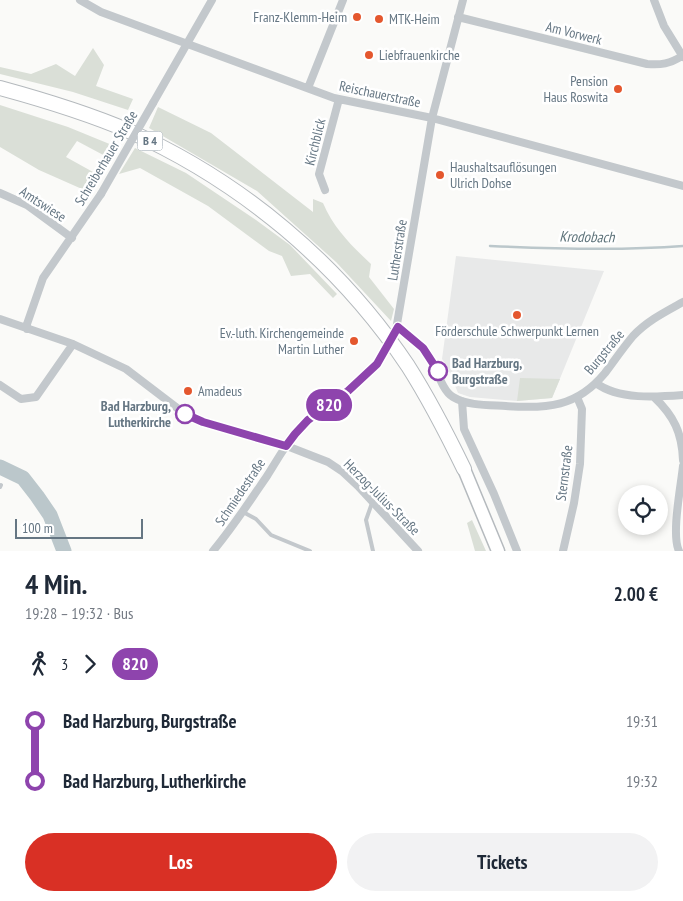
<!DOCTYPE html>
<html lang="de">
<head>
<meta charset="utf-8">
<style>
  :root { --surface:#fff; --page:#f2f2f3; --text:#1f2937; --muted:#747a83; --accent:#d93025 }
  body { margin:0; font-family:"PT Sans Narrow",sans-serif; background:var(--page); color:var(--text); height:100vh; display:flex; flex-direction:column; font-size:19px; white-space:nowrap }
  * { box-sizing:border-box; margin:0 }
  p { font-size:16px; color:var(--muted) }
  .icon { flex:none; width:28px; height:28px; fill:none; stroke:currentColor; stroke-width:2; stroke-linecap:round; stroke-linejoin:round }
  .map { position:relative; height:551px; overflow:hidden }
  .details { display:flex; flex-direction:column; background:var(--surface); flex:1 }
  .details>* { flex:none }
  .badge { padding:0 10px; border-radius:16px; font-size:18px; line-height:32px }
  .fabs { position:absolute; left:618px; top:485px; display:grid; gap:10px }
  .fabs a { display:grid; place-items:center; width:50px; height:50px; border-radius:50%; background:var(--surface); box-shadow:0 2px 8px #0003; font-size:25px }
  .scale { position:absolute; left:15px; bottom:12px; width:128px; box-sizing:border-box; padding-left:5px; border:2px solid #657683; border-top:0; font-size:14px; line-height:18px; white-space:nowrap; color:#657683; -webkit-text-stroke:4px #fff; paint-order:stroke }
  .map>.badge { position:absolute; translate:-50% -50%; box-shadow:0 0 0 2px #fff }
  .legs { display:flex; align-items:center; gap:8px; height:55px; padding:0 25px; font-size:16px }
  .legs p { margin-inline-start:auto }
  .headline { display:flex; align-items:center; justify-content:space-between; height:85px; padding:0 25px }
  h1 { font-size:28px; font-weight:600; line-height:38px }
  .cta { display:flex; gap:10px; margin-top:auto; padding:10px 25px }
  .cta a { flex:1; height:58px; border-radius:30px; background:var(--accent); color:#fff; font-size:20px; font-weight:600; line-height:58px; text-align:center }
  .cta a+a { background:var(--page); color:var(--text) }
  ul { padding:0 25px; list-style:none }
  li { display:flex; align-items:center; gap:18px; height:60px; font-size:19px }
  li i { display:grid; place-items:center; width:8px; height:100%; margin:0 6px; background:currentColor }
  li i::after { content:''; width:12px; height:12px; margin:-6px; border:4px solid; border-radius:50%; background:var(--surface) }
  li p { margin-inline-start:auto }
  li:first-child i { background:linear-gradient(#0000 50%,currentColor 0) }
  li:last-child i { background:linear-gradient(currentColor 50%,#0000 0) }
  .map>svg:first-child { display:block }
  .built { fill:#e8e9e9 }
  .green { fill:#dadfd7 }
  .lines { fill:none; stroke-linecap:round; stroke-linejoin:round }
  .stream { stroke:#bbc7cb; stroke-width:2.5 }
  .river { stroke:#bbc7cb; stroke-width:15 }
  .primary-casing { stroke:#b5babe; stroke-width:15 }
  .highway-casing { stroke:#b4b9bd; stroke-width:16 }
  .lane { stroke:#c3c8cc; stroke-width:4 }
  .street { stroke:#c3c8cc; stroke-width:8 }
  .primary { stroke:#fff; stroke-width:12 }
  .highway { stroke:#fff; stroke-width:14 }
  .street-bridge { stroke:#c3c8cc; stroke-width:8 }
  .line-1-casing { stroke:#fff; stroke-width:11 }
  .line-1 { stroke:#8e44ad; stroke-width:8 }
  .poi-dot { fill:#e4572e; stroke:#fff; stroke-width:2 }
  .stop-1-dot { fill:#fff; stroke:#8e44ad; stroke-width:2.5 }
  .labels { text-anchor:middle; stroke-width:5; stroke-linejoin:round; paint-order:stroke }
  .shield { fill:#fff; stroke:#939fa8; stroke-width:1 }
  .shield-label { font-size:12px; font-weight:bold; fill:#657683 }
  .poi-label { font-size:14px; fill:#657683; stroke:#fff; text-anchor:start }
  .street-label { font-size:14px; fill:#657683; stroke:#fff }
  .stop-label { font-size:14px; font-weight:bold; fill:#657683; stroke:#fff; text-anchor:start }
  .water-label { font-size:15px; font-style:italic; fill:#60757c; stroke:#fff }
</style>
</head>
<body>
<div class="map">
<svg width="683" height="551" viewBox="0 0 683 551">
  <rect width="100%" height="100%" fill="#fafaf8"/>
  <path class="built" d="M456 256 604 271 552 398 517 401 470 397 458 393 447 366 442 359Z"/>
  <path class="green" d="M93 48 104 65 96 86 133 99 128 110 73 92 0 74V67L31 74 56 64 75 76Z
    M0 105 68 127 112 145 107 157 77 141 66 157 102 177 91 193 39 170 0 147Z
    M158 107 211 133 313 212V199L323 203C334 229 352 246 371 264L369 277 394 309 391 321 336 262 257 191 149 128Z
    M135 148 186 173 256 220 290 245 337 294 333 298 310 274 291 276 282 256 269 251 208 206 140 168 119 174Z
    M520 378 560 379 552 398 517 401Z
    M472 520 486 551H475L467 523Z"/>
  <g class="lines">
    <path class="stream" d="M490 246C554 249 619 251 683 246"/>
    <path class="river" d="M0 467 23 478 37 496 50 515 64 551"/>
    <g class="primary-casing">
      <path id="primary" d="M464 469 498 551"/>
    </g>
    <g class="highway-casing">
      <path id="highway" d="M0 88C44 100 87 113 129 131 242 182 339 263 408 366 429 399 447 434 464 469"/>
    </g>
    <path class="lane" d="M0 487 1 485
      M372 503 366 520 373 551
      M243 512 256 519 271 535 310 551"/>
    <path class="street" d="M80 0 101 12 334 98 432 118 683 186
      M654 0 664 26 683 57
      M458 17 647 64C661 65 670 64 682 56
      M308 88 343 0
      M153 103 212 0
      M325 190 319 174 339 99
      M0 193 27 205 72 238
      M0 319 73 344 126 369 185 414 200 421 292 448 328 462 343 472 358 486 418 551
      M398 327C409 335 421 344 429 355 437 367 441 390 453 397 468 406 489 405 506 406 547 409 577 407 605 373 614 361 623 348 633 336 647 321 665 312 683 302
      M27 329V324L43 278 101 194
      M396 330 432 118 463 0
      M596 383C618 400 657 397 683 395
      M0 385 21 399 36 397 73 344
      M654 397C674 416 682 433 683 460
      M462 401 464 429 494 494 517 551
      M213 551C233 527 250 501 267 476 276 462 284 447 295 434 321 403 361 389 383 354
      M563 551 574 503 580 464 582 409 577 397
      M679 551C671 535 681 486 683 466"/>
    <use href="#primary" class="primary"/>
    <use href="#highway" class="highway"/>
    <path class="street-bridge" d="M101 194 153 103
      M383 354 396 330"/>
  </g>
  <g class="lines">
    <g class="line-1-casing">
      <path id="line-1" d="M185 414 203 422 286 446 295 434 308 420 348 391 377 364 398 327 423 348 438 371"/>
    </g>
    <use href="#line-1" class="line-1"/>
  </g>
  <g class="poi-dot">
    <circle cx="357" cy="17" r="5"/>
    <circle cx="379" cy="19" r="5"/>
    <circle cx="369" cy="55" r="5"/>
    <circle cx="618" cy="89" r="5"/>
    <circle cx="440" cy="175" r="5"/>
    <circle cx="517" cy="315" r="5"/>
    <circle cx="354" cy="341" r="5"/>
    <circle cx="188" cy="391" r="5"/>
  </g>
  <g class="stop-1-dot">
    <circle cx="438" cy="371" r="9"/>
    <circle cx="185" cy="414" r="9"/>
  </g>
  <g class="labels">
    <rect class="shield" x="137.5" y="131.5" width="25" height="19" rx="4"/>
    <g class="shield-label">
      <text x="150" y="145">B 4</text>
    </g>
    <g class="poi-label">
      <text x="347" y="22" text-anchor="end">Franz-Klemm-Heim</text>
      <text x="389" y="24">MTK-Heim</text>
      <text x="379" y="60">Liebfrauenkirche</text>
      <text x="608" y="86" text-anchor="end">Pension<tspan x="608" dy="16">Haus Roswita</tspan></text>
      <text x="450" y="172">Haushaltsauflösungen<tspan x="450" dy="16">Ulrich Dohse</tspan></text>
      <text x="517" y="336" text-anchor="middle">Förderschule Schwerpunkt Lernen</text>
      <text x="344" y="338" text-anchor="end">Ev.-luth. Kirchengemeinde<tspan x="344" dy="16">Martin Luther</tspan></text>
      <text x="198" y="396">Amadeus</text>
    </g>
    <g class="street-label">
      <text transform="translate(574 33) rotate(14)" y="5">Am Vorwerk</text>
      <text transform="translate(380 94) rotate(12)" y="5">Reischauerstraße</text>
      <text transform="translate(315 142) rotate(-76)" y="5">Kirchblick</text>
      <text transform="translate(106 158) rotate(-59)" y="5">Schreiberhauer Straße</text>
      <text transform="translate(43 204) rotate(33)" y="5">Amtswiese</text>
      <text transform="translate(397 250) rotate(-81)" y="5">Lutherstraße</text>
      <text transform="translate(604 352) rotate(-50)" y="5">Burgstraße</text>
      <text transform="translate(564 473) rotate(-83)" y="5">Sternstraße</text>
      <text transform="translate(240 492) rotate(-56)" y="5">Schmiedestraße</text>
      <text transform="translate(382 497) rotate(45)" y="5">Herzog-Julius-Straße</text>
    </g>
    <g class="stop-label">
      <text x="452" y="368">Bad Harzburg,<tspan x="452" dy="16">Burgstraße</tspan></text>
      <text x="171" y="411" text-anchor="end">Bad Harzburg,<tspan x="171" dy="16">Lutherkirche</tspan></text>
    </g>
    <g class="water-label">
      <text transform="translate(587 237) rotate(1)" y="5">Krodobach</text>
    </g>
  </g>
</svg>
<div class="fabs">
<a><svg class="icon" aria-label="locate" viewBox="0 0 24 24"><circle cx="12" cy="12" r="6"/><path d="M12 2v4M12 18v4M2 12h4M18 12h4"/></svg></a>
</div>
<div class="scale">100 m</div>
<b class="badge" style="left:329px;top:405px;background:#8e44ad;color:#fff">820</b>
</div>
<section class="details">
<div class="headline"><div><h1>4 Min.</h1><p>19:28 – 19:32 · Bus</p></div><b>2.00 €</b></div>
<div class="legs"><svg class="icon" aria-label="walk" viewBox="0 0 24 24"><circle cx="13" cy="4" r="2"/><path d="M13 8l-2 6 4 7M11 14l-3 7M7 12l3-4h3l4 4"/></svg>3<svg class="icon" aria-label="forward" viewBox="0 0 24 24"><path d="M9 5l7 7-7 7"/></svg><b class="badge" style="background:#8e44ad;color:#fff">820</b></div>
<ul>
<li><i style="color:#8e44ad"></i><b>Bad Harzburg, Burgstraße</b><p>19:31</p></li>
<li><i style="color:#8e44ad"></i><b>Bad Harzburg, Lutherkirche</b><p>19:32</p></li>
</ul>
<div class="cta"><a>Los</a><a>Tickets</a></div>
</section>
</body>
</html>
